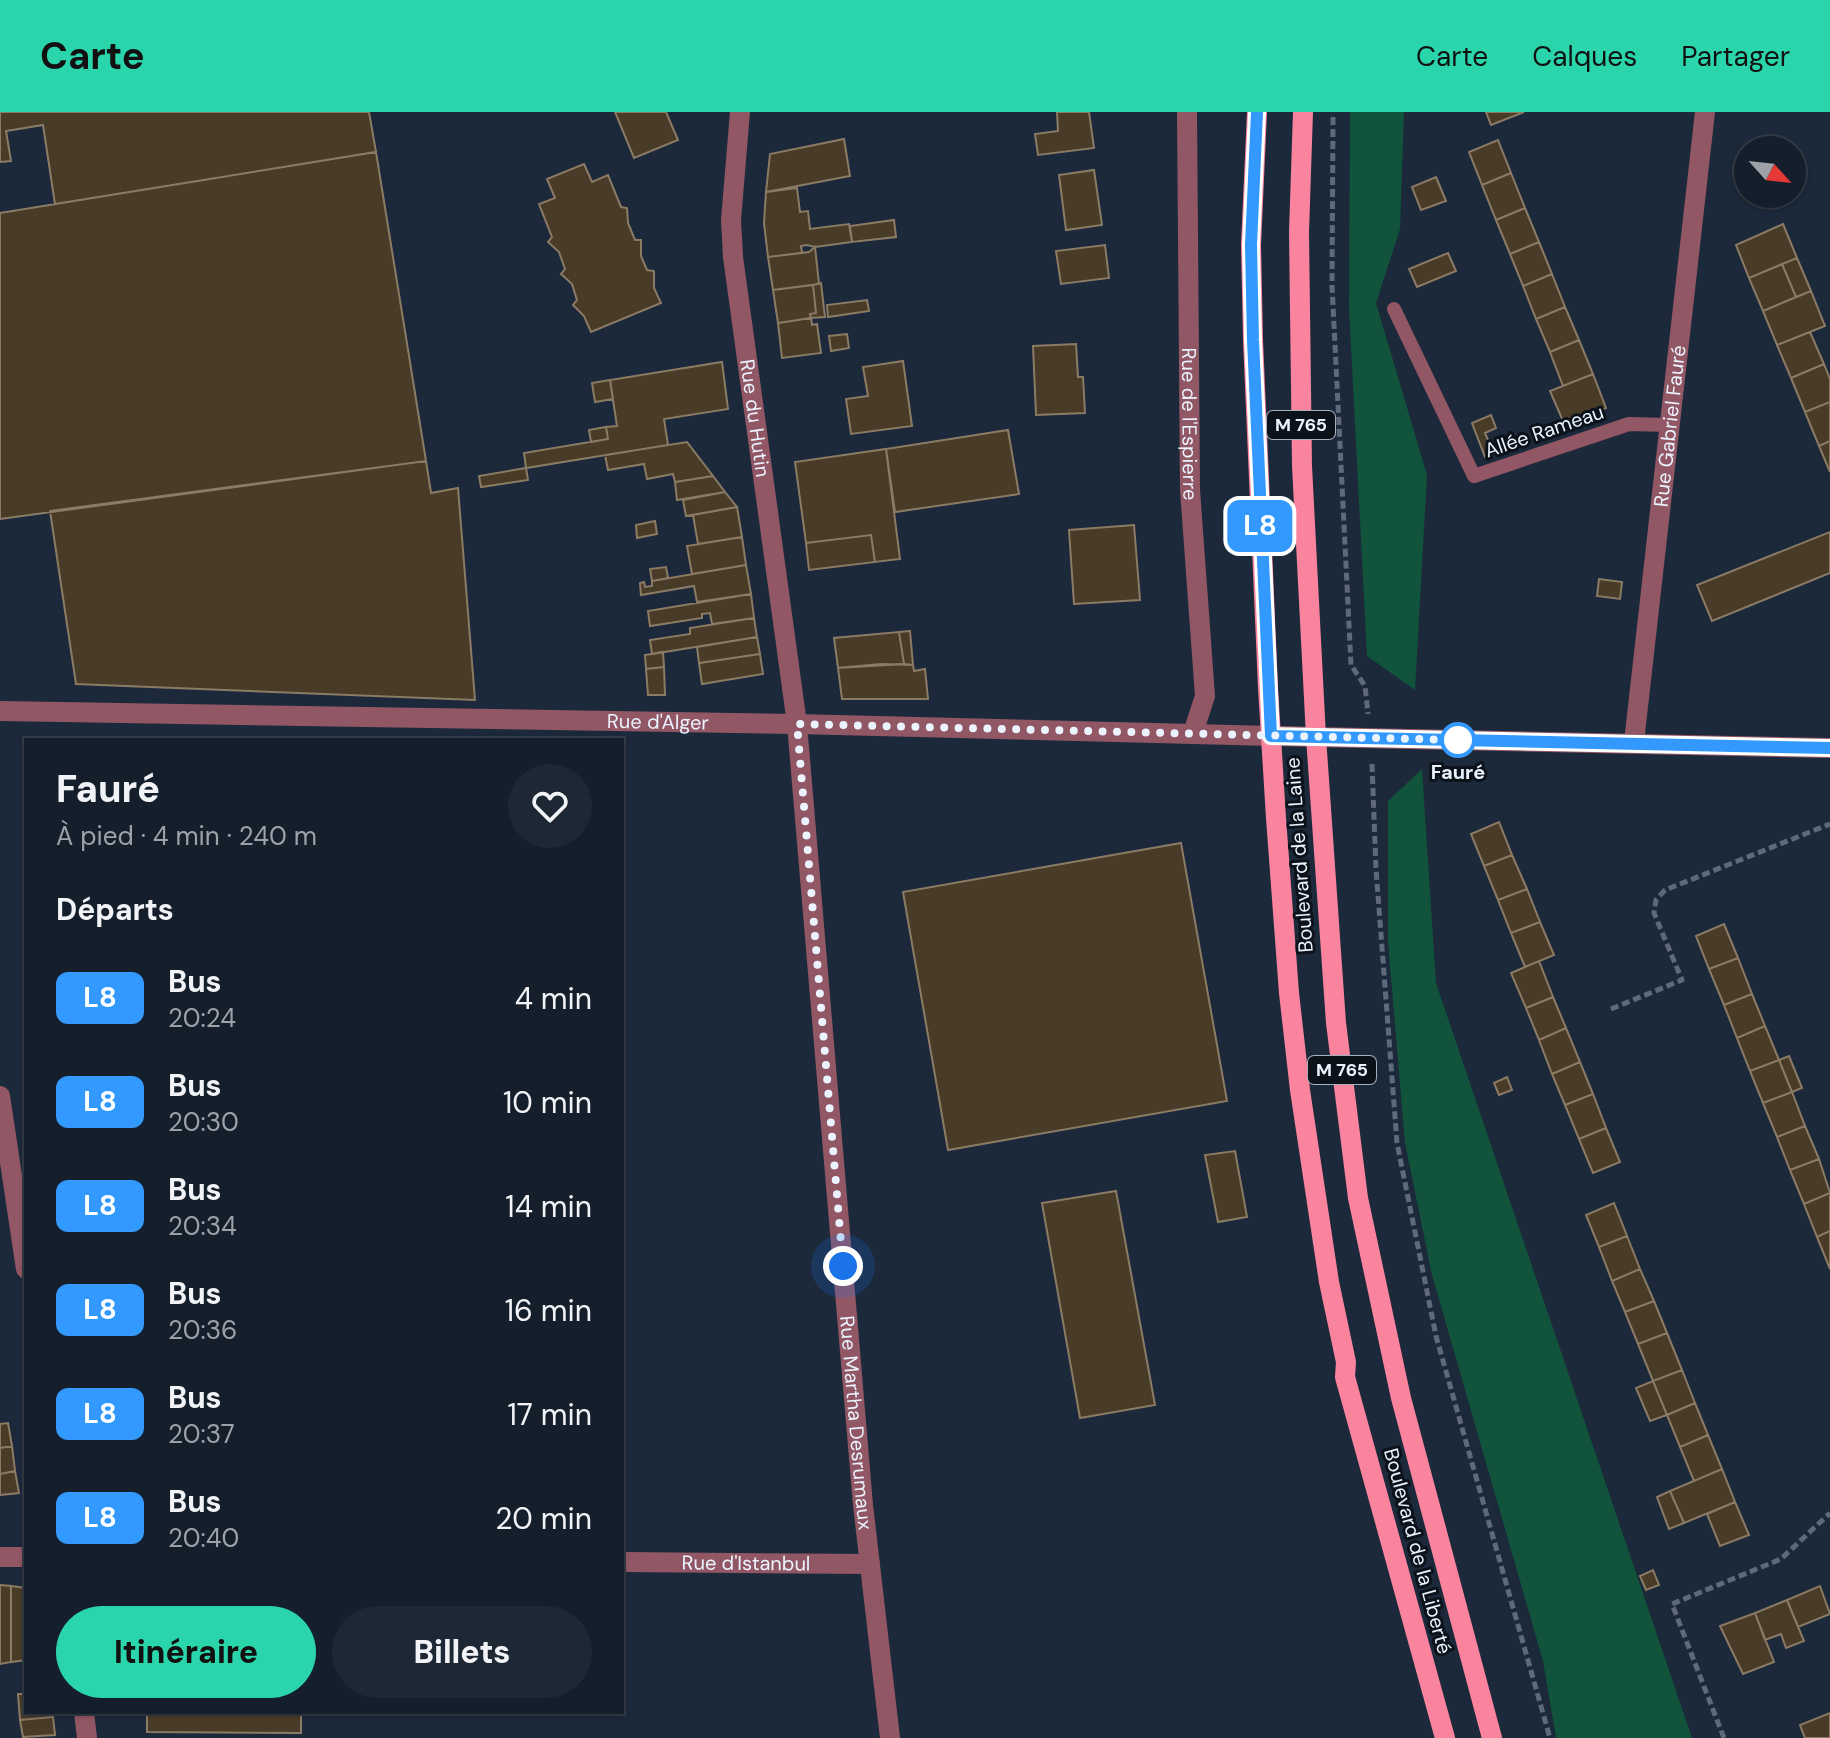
<!DOCTYPE html>
<html lang="fr">
<head>
<meta charset="utf-8">
<style>
  :root { --surface:#151f2c; --page:#1e2734; --text:#f1f3f6; --muted:#9da2a9; --line:#343d48; --accent:#2bd5ac }
  body { margin:0; font-family:"DM Sans",sans-serif; background:var(--page); color:var(--text); height:100vh; display:flex; flex-direction:column; font-size:30px; white-space:nowrap }
  * { box-sizing:border-box; margin:0 }
  p { font-size:26px; color:var(--muted) }
  .icon { flex:none; width:44px; height:44px; fill:none; stroke:currentColor; stroke-width:2; stroke-linecap:round; stroke-linejoin:round }
  .map { position:relative; flex:1; overflow:hidden }
  .drawer { position:absolute; left:24px; top:626px; width:600px; height:976px; display:flex; flex-direction:column; background:var(--surface); border-radius:0px; box-shadow:0 2px 6px #0004,0 0 0 2px var(--line) }
  .drawer>* { flex:none }
  .badge { padding:0 16px; border-radius:12px; font-size:28px; line-height:52px }
  .needle { width:52px; rotate:117deg }
  .fabs { position:absolute; left:1734px; top:24px; display:grid; gap:16px }
  .fabs a { display:grid; place-items:center; width:72px; height:72px; border-radius:50%; background:var(--surface); box-shadow:0 2px 6px #0004,0 0 0 2px var(--line); font-size:40px }
  .you { position:absolute; width:40px; height:40px; margin:-20px; border:6px solid #fff; border-radius:50%; background:#1a73e8; box-shadow:0 0 0 12px #1a73e833 }
  .map>.badge { position:absolute; translate:-50% -50%; box-shadow:0 0 0 4px #fff }
  h2 { padding:0 32px; font-size:30px; line-height:72px }
  .round { display:grid; place-items:center; flex:none; width:84px; height:84px; border-radius:42px; background:var(--page) }
  .headline { display:flex; align-items:center; justify-content:space-between; height:136px; padding:0 32px }
  h1 { font-size:38px; font-weight:800; line-height:60px }
  .action { display:flex; gap:16px; margin-top:auto; padding:16px 32px }
  .action a { flex:1; height:92px; border-radius:48px; background:var(--accent); color:#111; font-size:32px; font-weight:800; line-height:92px; text-align:center }
  .action a+a { background:var(--page); color:var(--text) }
  ul { padding:0; list-style:none }
  li { display:flex; align-items:center; gap:24px; height:104px; padding:0 32px }
  li div { flex:1 }
  li b { display:block; font-size:30px }
  li em { font-style:normal }
  li .badge { min-width:88px; font-weight:700; text-align:center }
  header { display:flex; align-items:center; gap:48px; box-sizing:border-box; height:112px; padding:0 40px; background:var(--accent); color:#111 }
  header strong { font-size:38px }
  nav { display:flex; gap:44px; margin-inline-start:auto; font-size:28px }
  .map>svg:first-child { display:block }
  .green { fill:#11533b }
  .building { fill:#483b27; stroke:#8b7b65; stroke-width:2 }
  .lines { fill:none; stroke-linecap:round; stroke-linejoin:round }
  .path { stroke:#5e6a7a; stroke-width:5; stroke-dasharray:8 4; stroke-linecap:butt }
  .service { stroke:#925764; stroke-width:14 }
  .minor { stroke:#925764; stroke-width:20 }
  .tertiary { stroke:#925764; stroke-width:20 }
  .primary { stroke:#fa839e; stroke-width:20 }
  .line-casing { stroke:#fff; stroke-width:18 }
  .line { stroke:#39f; stroke-width:12 }
  .walk { stroke:#eaf3ff; stroke-width:8; stroke-dasharray:0 14.4 }
  .stop-dot { fill:#fff; stroke:#39f; stroke-width:4 }
  .labels { text-anchor:middle; stroke-width:6; stroke-linejoin:round; paint-order:stroke }
  .shield { fill:#0c1219; stroke:#a7b0ba; stroke-width:2 }
  .shield-label { font-size:18px; font-weight:bold; fill:#eaf3ff }
  .street-label { font-size:20px; fill:#eaf3ff; stroke:#0c1219 }
  .stop-label { font-size:20px; font-weight:bold; fill:#eaf3ff; stroke:#0c1219 }
</style>
</head>
<body>
<header>
<strong>Carte</strong>
<nav><a>Carte</a><a>Calques</a><a>Partager</a></nav>
</header>
<div class="map">
<svg width="1830" height="1626" viewBox="0 0 1830 1626">
  <rect width="100%" height="100%" fill="#1c293b"/>
  <path class="green" d="M1350 0H1404L1400 117 1376 191 1427 363 1415 578 1367 544 1349 196Z
    M1422 657 1436 871 1692 1626H1556L1543 1549 1432 1163 1405 1031 1388 830V689Z"/>
  <path class="building" d="M0 0H369L376 40 55 92 43 13 6 19 11 49 0 50Z
    M615 0H666L678 28 634 46Z
    M1057 0H1089L1094 36 1038 43 1035 22 1058 19Z
    M1486 0H1524L1491 13Z
    M844 27 850 64 766 80 770 42Z
    M1498 28 1511 61 1482 73 1469 40Z
    M376 40 426 349 0 407V101Z
    M584 52 592 70 608 63 621 95 627 96 628 111 635 128H641V144L647 158 654 159V176L661 191 591 220 584 204 573 193 577 188 572 172 561 162 565 157 559 140 548 130 552 125 539 92 555 86 547 67Z
    M1094 58 1102 113 1066 118 1059 63Z
    M1511 61 1525 96 1496 108 1482 73Z
    M1436 65 1446 89 1421 98 1412 75Z
    M797 76 800 100 808 99 810 117 849 112 852 130 815 135 807 133 801 134 802 141 768 145 764 111 766 80Z
    M1525 96 1539 130 1510 142 1496 108Z
    M894 108 896 125 852 130 850 114Z
    M1783 112 1797 146 1749 166 1736 133Z
    M1539 130 1552 162 1523 174 1510 142Z
    M1105 133 1109 166 1061 172 1056 139Z
    M815 135 819 172 773 178 768 145 809 140Z
    M1448 141 1456 159 1417 175 1409 157Z
    M1797 146 1811 179 1796 185 1782 152Z
    M1782 152 1796 185 1763 199 1749 166Z
    M1552 162 1565 195 1536 207 1523 174Z
    M821 171 825 205 811 206 810 202 816 201 813 173Z
    M813 173 816 201 810 202 811 206 778 211 773 178Z
    M1811 179 1825 214 1777 233 1763 199Z
    M867 188 869 199 828 205 827 193Z
    M1565 195 1579 228 1550 240 1536 207Z
    M811 206 812 213 817 212 821 241 782 246 778 211Z
    M1810 220 1824 252 1791 266 1777 233Z
    M847 222 849 236 831 239 829 224Z
    M1579 228 1593 262 1563 274 1550 240Z
    M1076 232 1078 265H1083L1085 301 1036 303 1033 234Z
    M903 249 912 314 851 322 846 287 868 284 863 255Z
    M722 250 728 297 664 307 668 333 526 356 524 341 608 327 606 315 617 314 610 268Z
    M1824 252 1830 267V290L1805 300 1791 266Z
    M1593 262 1606 296 1578 307 1576 304 1563 309 1550 279Z
    M610 268 613 287 595 290 592 271Z
    M1830 290V329L1819 334 1805 300Z
    M1491 303 1496 316 1485 321 1494 342 1485 345 1472 311Z
    M606 315 608 327 591 330 589 318Z
    M1008 318 1019 382 895 400 886 337Z
    M1830 329V360L1819 334Z
    M687 330 713 364 675 370 673 362 647 367 644 352 608 358 605 343Z
    M886 337 900 447 875 450 871 423 806 431 795 350Z
    M426 349 431 381 458 376 475 588 76 572 50 399Z
    M526 356 528 368 481 375 479 364Z
    M713 364 725 380 677 388 675 370Z
    M725 380 737 395 686 404 683 388Z
    M737 395 742 425 698 432 693 403Z
    M655 409 657 422 637 426 636 413Z
    M1134 413 1140 488 1074 492 1069 418Z
    M1830 420V461L1712 509 1697 473Z
    M871 423 875 450 809 458 806 431Z
    M742 425 746 453 692 462 687 434Z
    M746 453 751 482 697 490 694 474 641 483 640 471 644 470 645 475 652 474V469Z
    M666 455 668 466 652 469 650 457Z
    M1599 467 1622 470 1620 487 1597 484Z
    M751 482 754 506 712 512 710 501 702 502V506L650 514 648 499Z
    M754 506 757 525 652 542 650 528 690 522V516Z
    M910 519 913 553 904 552 899 520Z
    M899 520 904 552 838 556 834 526Z
    M757 525 760 542 699 551 697 535Z
    M663 540 664 555 646 557 645 543Z
    M760 542 763 562 702 572 699 551Z
    M881 552 913 553 914 559 925 557 928 587H842L838 556Z
    M664 555 665 583H648L646 557Z
    M1499 710 1512 743 1484 754 1471 722Z
    M1181 731 1227 989 948 1038 903 780Z
    M1512 743 1527 777 1498 788 1484 754Z
    M1527 777 1540 810 1511 821 1498 788Z
    M1540 810 1554 843 1525 855 1511 821Z
    M1724 812 1738 846 1709 857 1696 824Z
    M1738 846 1752 882 1724 893 1709 857Z
    M1539 849 1553 885 1526 896 1511 861Z
    M1752 882 1765 914 1737 926 1724 893Z
    M1553 885 1566 916 1539 928 1526 896Z
    M1765 914 1779 948 1750 959 1737 926Z
    M1566 916 1580 950 1552 962 1539 928Z
    M1789 944 1802 976 1792 980 1779 948Z
    M1779 948 1792 980 1763 991 1750 959Z
    M1580 950 1593 982 1565 993 1552 962Z
    M1507 965 1512 978 1499 983 1494 971Z
    M1792 980 1805 1014 1777 1025 1763 991Z
    M1593 982 1606 1016 1579 1027 1565 993Z
    M1805 1014 1819 1047 1790 1058 1777 1025Z
    M1606 1016 1620 1050 1593 1061 1579 1027Z
    M1235 1039 1247 1105 1218 1110 1205 1043Z
    M1819 1047 1830 1081 1804 1092 1790 1058Z
    M1116 1079 1155 1293 1080 1306 1042 1091Z
    M1830 1081V1119L1817 1125 1804 1092Z
    M1614 1091 1627 1124 1599 1135 1586 1103Z
    M1830 1119V1157L1817 1125Z
    M1627 1124 1640 1157 1612 1169 1599 1135Z
    M1640 1157 1654 1189 1625 1200 1612 1169Z
    M1654 1189 1667 1221 1638 1232 1625 1200Z
    M1667 1221 1682 1258 1653 1269 1638 1232Z
    M1682 1258 1695 1291 1667 1303 1653 1269Z
    M1653 1269 1667 1303 1650 1309 1636 1276Z
    M1695 1291 1708 1323 1680 1335 1667 1303Z
    M8 1311 12 1334 0 1336V1312Z
    M1708 1323 1722 1357 1694 1369 1680 1335Z
    M12 1334 15 1359 0 1362V1336Z
    M1722 1357 1735 1390 1684 1411 1670 1379Z
    M15 1359 19 1381 0 1383V1362Z
    M1670 1379 1684 1411 1669 1417 1657 1385Z
    M1735 1390 1749 1423 1720 1434 1707 1402Z
    M1653 1458 1659 1473 1646 1478 1640 1464Z
    M0 1473 11 1474V1550L0 1552Z
    M11 1474 26 1476V1548L11 1550Z
    M1820 1474 1830 1502 1798 1515 1787 1488Z
    M1787 1488 1804 1529 1786 1536 1781 1522 1765 1528 1755 1501Z
    M1755 1501 1774 1550 1743 1562 1720 1514Z
    M18 1582H26V1600H52L53 1605 20 1608Z
    M147 1600H301V1621L147 1620Z
    M1830 1601V1626H1805L1800 1613Z
    M53 1605 55 1623 23 1625 20 1608Z"/>
  <g class="lines">
    <path class="path" d="M1333 5 1332 173 1351 553 1365 574 1368 602
      M1372 652 1376 757 1397 1031 1436 1224 1550 1626
      M1611 897 1682 868 1654 801 1656 788 1665 778 1830 712
      M1724 1626 1672 1492 1781 1447 1830 1401"/>
    <path class="service" d="M1394 197 1474 364 1629 312 1668 313"/>
    <g class="minor">
      <path id="s1" d="M740 0 731 108 733 145 797 612 863 1393 890 1626"/>
      <path id="s2" d="M1187 0 1190 378 1205 584 1193 621"/>
      <path d="M1316 625 1830 636"/>
      <path id="s3" d="M1634 630 1705 0"/>
      <path d="M0 984 26 1157"/>
      <path d="M0 1445H26"/>
      <path id="s4" d="M622 1450 870 1452"/>
      <path d="M84 1600 87 1626"/>
    </g>
    <path class="tertiary" id="s5" d="M0 599 797 612 1316 625"/>
    <path class="primary" d="M1257 0 1251 133 1253 228 1268 576 1276 706 1289 881 1300 978 1329 1170 1346 1250 1345 1265 1445 1626
      M1303 0 1299 120 1302 354 1316 625 1336 911 1358 1086 1401 1286 1492 1626"/>
  </g>
  <g class="lines">
    <g class="line-casing">
      <path id="line" d="M1257 0 1251 133 1253 228 1271 624 1830 636"/>
    </g>
    <use href="#line" class="line"/>
    <path class="walk" d="M843 1154 797 612 1458 628"/>
  </g>
  <circle class="stop-dot" cx="1458" cy="628" r="16"/>
  <g class="labels">
    <g class="shield">
      <rect x="1267" y="299" width="68" height="28" rx="6"/>
      <rect x="1308" y="944" width="68" height="28" rx="6"/>
    </g>
    <g class="shield-label">
      <text x="1301" y="319">M 765</text>
      <text x="1342" y="964">M 765</text>
    </g>
    <g class="street-label">
      <text dy="7" stroke="none"><textPath href="#s1" startOffset="308">Rue du Hutin</textPath></text>
      <text dy="7" stroke="none"><textPath href="#s2" startOffset="312">Rue de l'Espierre</textPath></text>
      <text dy="7" stroke="none"><textPath href="#s3" startOffset="318">Rue Gabriel Fauré</textPath></text>
      <text transform="translate(1544 319) rotate(-19)" y="7">Allée Rameau</text>
      <text dy="7" stroke="none"><textPath href="#s5" startOffset="658">Rue d'Alger</textPath></text>
      <text transform="translate(1299 743) rotate(-94)" y="7">Boulevard de la Laine</text>
      <text dy="7" stroke="none"><textPath href="#s1" startOffset="1318">Rue Martha Desrumaux</textPath></text>
      <text transform="translate(1418 1439) rotate(75)" y="7">Boulevard de la Liberté</text>
      <text dy="7" stroke="none"><textPath href="#s4" startOffset="124">Rue d'Istanbul</textPath></text>
    </g>
    <g class="stop-label">
      <text x="1458" y="667">Fauré</text>
    </g>
  </g>
</svg>
<div class="fabs">
<a><svg class="needle" viewBox="-14 -14 28 28"><path d="M0-13l5 13h-10z" fill="#e53935"/><path d="M0 13l5-13h-10z" fill="#9da2a9"/></svg></a>
</div>
<div class="you" style="left:843px;top:1154px"></div>
<b class="badge" style="left:1260px;top:414px;background:#39f;color:#fff">L8</b>
<section class="drawer">
<div class="headline"><div><h1>Fauré</h1><p>À pied · 4 min · 240 m</p></div><a class="round"><svg class="icon" aria-label="heart" viewBox="0 0 24 24"><path d="M12 20l-8-8c-3-5 5-10 8-4 3-6 11-1 8 4z"/></svg></a></div>
<h2>Départs</h2>
<ul>
<li><span class="badge" style="background:#39f;color:#fff">L8</span><div><b>Bus</b><p>20:24</p></div><em>4 min</em></li>
<li><span class="badge" style="background:#39f;color:#fff">L8</span><div><b>Bus</b><p>20:30</p></div><em>10 min</em></li>
<li><span class="badge" style="background:#39f;color:#fff">L8</span><div><b>Bus</b><p>20:34</p></div><em>14 min</em></li>
<li><span class="badge" style="background:#39f;color:#fff">L8</span><div><b>Bus</b><p>20:36</p></div><em>16 min</em></li>
<li><span class="badge" style="background:#39f;color:#fff">L8</span><div><b>Bus</b><p>20:37</p></div><em>17 min</em></li>
<li><span class="badge" style="background:#39f;color:#fff">L8</span><div><b>Bus</b><p>20:40</p></div><em>20 min</em></li>
</ul>
<div class="action"><a>Itinéraire</a><a>Billets</a></div>
</section>
</div>
</body>
</html>
